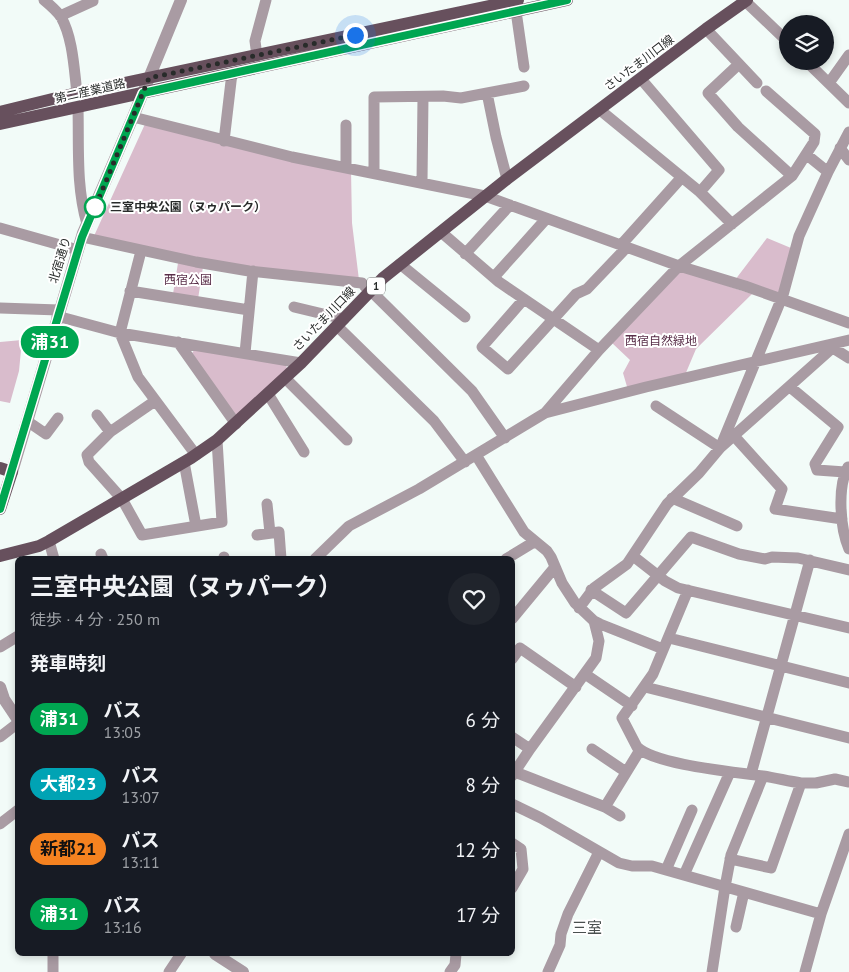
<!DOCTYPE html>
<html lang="ja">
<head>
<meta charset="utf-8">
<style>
  :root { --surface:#171b24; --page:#20242c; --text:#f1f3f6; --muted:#9ea1a6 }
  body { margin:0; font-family:"PT Sans","Noto Sans JP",sans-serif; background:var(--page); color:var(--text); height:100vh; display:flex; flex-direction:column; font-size:19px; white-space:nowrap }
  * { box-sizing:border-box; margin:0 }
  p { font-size:16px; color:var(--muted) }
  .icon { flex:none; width:28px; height:28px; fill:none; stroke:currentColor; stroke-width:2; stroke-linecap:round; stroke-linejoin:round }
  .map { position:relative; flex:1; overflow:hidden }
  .details { position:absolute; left:15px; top:556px; width:500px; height:400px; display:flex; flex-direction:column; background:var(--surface); border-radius:8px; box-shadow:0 2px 8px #0003 }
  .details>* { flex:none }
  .badge { padding:0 10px; border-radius:16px; font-size:18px; line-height:32px }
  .tools { position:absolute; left:779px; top:15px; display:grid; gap:10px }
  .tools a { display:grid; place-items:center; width:55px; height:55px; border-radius:50%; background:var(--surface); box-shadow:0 2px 8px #0003; font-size:25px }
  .you { position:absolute; width:25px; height:25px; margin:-12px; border:4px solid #fff; border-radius:50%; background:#1a73e8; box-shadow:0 0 0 8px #1a73e833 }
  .map>.badge { position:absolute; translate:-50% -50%; box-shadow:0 0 0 2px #fff }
  h2 { padding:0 15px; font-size:19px; line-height:45px }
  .round { display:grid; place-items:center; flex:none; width:52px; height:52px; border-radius:26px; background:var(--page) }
  .overview { display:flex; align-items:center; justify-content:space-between; height:85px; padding:0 15px }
  h1 { font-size:24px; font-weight:700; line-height:38px }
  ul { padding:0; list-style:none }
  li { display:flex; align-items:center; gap:15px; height:65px; padding:0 15px }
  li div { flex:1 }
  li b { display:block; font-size:19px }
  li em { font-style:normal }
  li .badge { min-width:55px; font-weight:700; text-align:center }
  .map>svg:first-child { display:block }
  .green { fill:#d9bccc }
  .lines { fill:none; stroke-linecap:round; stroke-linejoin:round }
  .minor { stroke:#a99ba3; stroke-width:11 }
  .tertiary { stroke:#a99ba3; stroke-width:12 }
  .primary { stroke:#67505d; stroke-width:12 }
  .line-casing { stroke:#fff; stroke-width:11 }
  .line { stroke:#00a651; stroke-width:8 }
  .walk { stroke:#282b2a; stroke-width:5; stroke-dasharray:0 9 }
  .stop-dot { fill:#fff; stroke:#00a651; stroke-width:2.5 }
  .labels { text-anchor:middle; stroke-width:4; stroke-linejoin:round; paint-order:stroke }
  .shield { fill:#fff; stroke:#686b6a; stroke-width:1 }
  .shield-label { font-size:11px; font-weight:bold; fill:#282b2a }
  .street-label { font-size:12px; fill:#282b2a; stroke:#fff }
  .stop-label { font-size:12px; font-weight:bold; fill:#282b2a; stroke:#fff; text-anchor:start }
  .park-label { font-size:12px; fill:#592f49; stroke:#fff }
  .quarter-label { font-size:15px; fill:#4a504f; stroke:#fff }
</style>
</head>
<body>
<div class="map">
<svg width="849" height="972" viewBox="0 0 849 972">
  <rect width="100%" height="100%" fill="#f2fbf8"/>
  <path class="green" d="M145 124 351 170 352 223 359 280 200 260 94 236Z
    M767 238 791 248 779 293 735 280Z
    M178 263 203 267 198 299 173 294Z
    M680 270 752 294 696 349 685 375 628 390 623 373 630 360 611 342Z
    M22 340 19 371 10 403 0 401V342Z
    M195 349 286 365 288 372 238 418 190 356Z"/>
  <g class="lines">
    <path class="minor" d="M44 0C50 5 57 11 61 17 73 38 74 69 77 93
      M745 1 788 42
      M516 11 524 67
      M60 16 93 1V0
      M706 29 757 83
      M257 56 255 41 266 0
      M806 61 849 103
      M739 64 708 93 738 127 792 176
      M641 79 719 170 700 192
      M829 83 849 55
      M487 93 496 137 507 179
      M78 108C79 147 76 187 87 224
      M600 110 700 192 732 224
      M133 117 292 157 485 196 679 266 745 286 849 323
      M346 125V167
      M224 141 232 73
      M840 148 849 160
      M807 155 828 172
      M374 172V97L443 96 461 98 524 86
      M422 182 423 97
      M0 228 78 250
      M441 232 499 282 599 350
      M82 237 196 262 249 271 362 283 370 292
      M621 245 682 177
      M141 251 120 333 138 377 196 455
      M465 254 510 205
      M400 264 465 317
      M494 277 546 219
      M130 291 249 310
      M371 291 472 391 505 438
      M524 299 482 347 508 369 576 294 587 289 627 247
      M294 307 344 319
      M0 308 59 310
      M57 316 120 333 301 363
      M337 326 434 421 465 462
      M178 342 236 424
      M833 348 849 358
      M245 353 253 271
      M285 378 347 440
      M790 387 838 427 815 464 817 470 845 472
      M268 394 304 452
      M155 401 110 432 87 455 89 462 122 499 142 535 222 522 217 440
      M656 406 720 448 783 295 799 236 828 172 849 132
      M545 413 646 387 849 340
      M97 415 110 432
      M27 421 46 434 58 418
      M735 437 782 489 775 509 842 519
      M476 455 524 532 547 551 551 557 562 583 575 603 594 621 600 624 663 649
      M184 462 196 526
      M848 467C837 487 840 528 849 549
      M672 498 737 526
      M267 504 270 533
      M257 535 279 532 281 559
      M49 541 54 559
      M101 554 103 559
      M633 556 665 581 678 588 849 628
      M224 557V559
      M315 559 349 526 419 489 545 413 599 350 679 266 792 176 814 142 815 134 766 91
      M506 559 534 542
      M591 590 626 613 691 537 739 554 765 559 772 557 798 558 849 570
      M688 590 653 674 622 718 637 747C655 765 736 772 763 776 776 778 788 781 801 783
      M579 608 594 588 627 564 667 504 699 473 720 448 838 343
      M512 619 555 567
      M669 638 849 683
      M0 647 18 636
      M512 659 520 648 576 687
      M585 674 632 706
      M645 687 849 738
      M0 737 18 723
      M512 737 530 749
      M592 749 626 772
      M515 772 605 807 620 816
      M751 774 810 560
      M512 776 530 749 596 658 599 641 594 621
      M512 804 541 818 619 863 632 866H652L666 870
      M605 807 640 750
      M692 810 666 870 821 914
      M0 824 18 810
      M512 843 521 849 523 869 512 888
      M730 859 771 868 801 783H816L835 779 849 782
      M684 875 730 772
      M736 927 744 892
      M53 954V972
      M169 972 181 954
      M450 972 455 965 456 954
      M548 972 560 945 561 934 568 914 599 852
      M712 972 725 887 731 855 763 776
      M805 972 821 914 849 834"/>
    <path class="tertiary" d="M12 472 83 233 133 117 181 0
      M0 687 4 699 18 720
      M215 954 243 972"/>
    <path class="primary" d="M0 112 77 93 518 0
      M0 124 567 0
      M0 468 12 472 0 509
      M0 556 39 546 49 541 191 458 217 440 301 363 383 278 507 179 706 29 747 0"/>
  </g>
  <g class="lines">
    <g class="line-casing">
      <path id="line" d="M0 509 82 237 143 93 567 0"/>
    </g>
    <use href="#line" class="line"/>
    <path class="walk" d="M95 207 94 210 149 78 355 35"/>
  </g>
  <circle class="stop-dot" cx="95" cy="207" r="10"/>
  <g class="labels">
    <rect class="shield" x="367" y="277.5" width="18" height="17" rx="4"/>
    <g class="shield-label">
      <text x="376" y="290">1</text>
    </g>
    <g class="street-label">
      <text transform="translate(639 63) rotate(-37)" y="4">さいたま川口線</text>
      <text transform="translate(90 91) rotate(-13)" y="4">第二産業道路</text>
      <text transform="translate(60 260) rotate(-73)" y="4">北宿通り</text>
      <text transform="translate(324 319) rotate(-46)" y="4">さいたま川口線</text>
    </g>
    <g class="stop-label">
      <text x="110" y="211">三室中央公園（ヌゥパーク）</text>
    </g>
    <g class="park-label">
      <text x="188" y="284">西宿公園</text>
      <text x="661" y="345">西宿自然緑地</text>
    </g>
    <g class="quarter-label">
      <text x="587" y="933">三室</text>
    </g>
  </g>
</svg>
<div class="tools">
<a><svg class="icon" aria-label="layers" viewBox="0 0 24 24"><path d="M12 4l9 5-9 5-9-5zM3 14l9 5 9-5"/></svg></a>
</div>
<div class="you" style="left:355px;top:35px"></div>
<b class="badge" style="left:50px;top:342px;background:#00a651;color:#fff">浦31</b>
<section class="details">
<div class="overview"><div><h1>三室中央公園（ヌゥパーク）</h1><p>徒歩 · 4 分 · 250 m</p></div><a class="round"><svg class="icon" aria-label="heart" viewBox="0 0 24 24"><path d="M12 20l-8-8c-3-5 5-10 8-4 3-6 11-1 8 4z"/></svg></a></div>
<h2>発車時刻</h2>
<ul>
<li><span class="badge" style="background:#00a651;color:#fff">浦31</span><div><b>バス</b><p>13:05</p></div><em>6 分</em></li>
<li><span class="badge" style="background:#00a3b4;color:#fff">大都23</span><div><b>バス</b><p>13:07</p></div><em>8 分</em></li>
<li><span class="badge" style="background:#f58220;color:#111">新都21</span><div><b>バス</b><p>13:11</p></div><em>12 分</em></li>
<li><span class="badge" style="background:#00a651;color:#fff">浦31</span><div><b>バス</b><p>13:16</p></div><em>17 分</em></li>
</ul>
</section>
</div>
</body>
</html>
